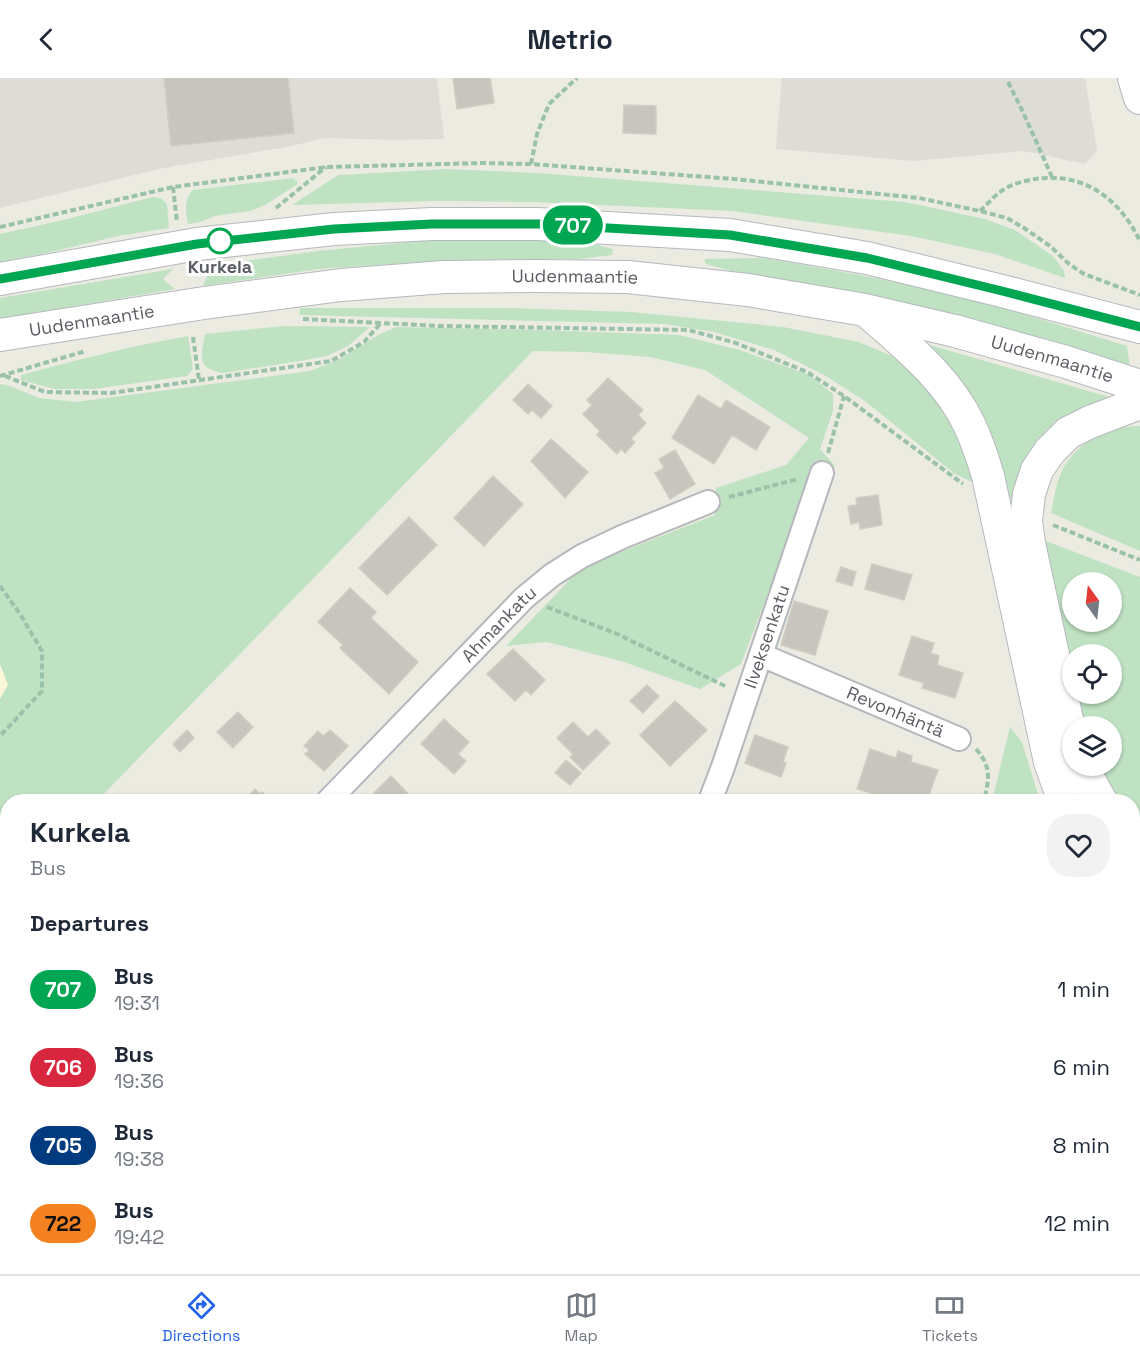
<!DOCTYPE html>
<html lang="en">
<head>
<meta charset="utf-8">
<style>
  :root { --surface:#fff; --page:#f2f2f3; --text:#1f2937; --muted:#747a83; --line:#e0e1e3; --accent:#2563eb }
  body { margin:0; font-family:"Space Grotesk",sans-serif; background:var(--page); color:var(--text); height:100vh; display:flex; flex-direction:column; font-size:22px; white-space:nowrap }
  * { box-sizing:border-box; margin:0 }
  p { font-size:20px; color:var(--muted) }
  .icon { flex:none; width:33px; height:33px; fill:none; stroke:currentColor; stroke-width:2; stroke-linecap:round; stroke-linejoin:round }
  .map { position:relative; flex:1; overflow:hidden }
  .sheet { position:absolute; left:0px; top:716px; width:1140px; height:482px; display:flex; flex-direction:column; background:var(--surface); border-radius:24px 24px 0 0; box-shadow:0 2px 4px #0004 }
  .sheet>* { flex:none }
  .badge { padding:0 12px; border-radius:20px; font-size:21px; line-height:39px }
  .needle { width:39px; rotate:345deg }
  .controls { position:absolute; left:1062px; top:494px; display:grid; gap:12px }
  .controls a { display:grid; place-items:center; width:60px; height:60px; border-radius:50%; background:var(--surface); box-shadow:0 2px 4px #0004; font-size:30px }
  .map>.badge { position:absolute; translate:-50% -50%; box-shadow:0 0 0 3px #fff }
  h2 { padding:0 30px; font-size:22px; line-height:54px }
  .round { display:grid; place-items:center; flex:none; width:63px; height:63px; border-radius:24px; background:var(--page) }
  .headline { display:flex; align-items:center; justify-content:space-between; height:102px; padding:0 30px }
  h1 { font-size:28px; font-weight:600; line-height:45px }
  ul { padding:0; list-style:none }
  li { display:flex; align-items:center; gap:18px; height:78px; padding:0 30px }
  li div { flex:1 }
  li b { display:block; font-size:22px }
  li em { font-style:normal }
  li .badge { min-width:66px; font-weight:700; text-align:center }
  header { display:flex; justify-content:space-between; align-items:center; height:78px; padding:0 30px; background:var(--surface); font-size:27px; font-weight:600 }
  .tab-bar { display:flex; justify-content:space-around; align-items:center; height:84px; border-top:2px solid var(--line); background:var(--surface); font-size:16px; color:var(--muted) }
  .tab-bar a { display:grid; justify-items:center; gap:3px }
  .tab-bar .on { color:var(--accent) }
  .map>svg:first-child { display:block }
  .commercial { fill:#fbf6d7 }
  .industrial { fill:#dedcd6 }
  .green { fill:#bfe2c3; fill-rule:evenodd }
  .building { fill:#c8c5bf; stroke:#d0cdc0; stroke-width:1.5 }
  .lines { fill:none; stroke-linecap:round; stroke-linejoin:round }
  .street-casing { stroke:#b4b7bb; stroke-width:26 }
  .secondary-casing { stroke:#b5b8bd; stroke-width:34 }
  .path { stroke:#99c2a9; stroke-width:4; stroke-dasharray:6 3; stroke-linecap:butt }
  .street { stroke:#fff; stroke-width:22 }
  .secondary { stroke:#fff; stroke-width:32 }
  .line-casing { stroke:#fff; stroke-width:14 }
  .line { stroke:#00a651; stroke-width:9 }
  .stop-dot { fill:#fff; stroke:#00a651; stroke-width:3 }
  .labels { text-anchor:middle; stroke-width:6; stroke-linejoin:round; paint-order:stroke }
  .stop-label { font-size:18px; font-weight:bold; fill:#5a5d62; stroke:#fff }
  .street-label { font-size:18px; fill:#5a5d62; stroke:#fff }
</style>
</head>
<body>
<header><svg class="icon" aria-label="back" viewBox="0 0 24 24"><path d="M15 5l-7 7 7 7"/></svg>Metrio<svg class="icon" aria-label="heart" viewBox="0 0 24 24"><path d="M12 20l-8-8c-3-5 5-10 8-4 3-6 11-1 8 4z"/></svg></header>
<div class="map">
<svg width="1140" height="1196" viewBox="0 0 1140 1196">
  <rect width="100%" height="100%" fill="#ecebe2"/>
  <path class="commercial" d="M0 587 9 607 0 621Z"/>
  <path class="industrial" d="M0 0H437L444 61 395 62 325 60 287 69 163 90 0 130Z
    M782 0H1085L1097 73 1085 86 1024 73 914 83 776 71Z"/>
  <path class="green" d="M447 91 538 95 905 124 985 141 1015 152 1053 178 1064 193 1065 200 995 176 911 158 732 133 532 124 438 123 292 127 338 97Z
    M293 100 297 103 298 106 265 127 250 133 215 138 200 144 188 146C186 133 183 123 193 112Z
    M153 119 161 120 167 126 169 150 118 158 51 174 0 184V156L59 143Z
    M516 161 579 162 613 171 612 177 579 181H517L422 184 319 191 203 208 207 198 199 189 318 173 421 163Z
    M764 180C852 195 941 211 1027 237 1060 247 1094 258 1127 268L1130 290 765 202 706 186 704 181Z
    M173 191 163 201 175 211 0 241V220Z
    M300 230H511L632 234 783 249 859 264 892 278 918 295 959 349 978 407 955 396 865 323 824 297 774 272 714 254 664 246 299 237Z
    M283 248 370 249 348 268 327 278 300 283 223 295C196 290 201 278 205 256Z
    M396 249 540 252 679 257 740 272 809 297 833 316V333L820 371 835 388 805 418 741 586 700 611 621 583 547 564 506 568 582 489 715 437 716 410 786 387 809 360 705 292 650 279 586 274 533 273 338 475 97 723H8L7 815 0 823V621L8 607 0 586V306L7 307 39 320 76 324 310 293 340 281 378 257Z
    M188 258 193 291 187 298 94 311H54L21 302V297C76 282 131 268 188 258Z
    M916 263 1123 323 1021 422 1006 419Z
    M1134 348H1140V473L1051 435C1054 420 1056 403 1064 389 1079 363 1106 351 1134 348Z
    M1046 463 1140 499V750L1133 742 1132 723H1117L1095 687H1112V648H1080L1074 615H1112V576H1072V610ZM1072 504H1112V543H1072Z
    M1010 649 1022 664 1040 723H992Z
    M1133 837 1140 841V1196H980L981 1190H1132Z
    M0 854 7 861V951L0 944Z
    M252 1190H326L320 1196H258Z"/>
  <path class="building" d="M164 0H288L294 55 171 68Z
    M453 0H490L494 25 457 31Z
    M624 27 656 28V56L623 55Z
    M608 300 643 332 638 337 646 345 631 361 635 364 625 375 621 371 617 376 597 357 600 353 583 336 592 327 587 322Z
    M528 306 552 328 541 340 532 332 528 336 513 322Z
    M698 317 721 331 726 322 770 349 756 372 732 357 714 386 672 360Z
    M551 361 588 394 565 420 531 383Z
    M675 372 695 406 670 421 655 395 664 390 659 381Z
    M493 398 523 426 484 468 454 440Z
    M878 417 882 447 860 451 859 444 851 446 848 428 857 427 856 420Z
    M409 439 437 467 387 517 359 490Z
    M872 486 912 497 904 522 865 511Z
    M841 489 856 494 852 508 836 503Z
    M350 510 376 534 371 540 418 584 389 616 340 570 343 567 318 544Z
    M794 523 828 533 815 577 781 567Z
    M912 558 934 565 931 575 939 578 937 587 963 595 955 620 922 610 924 605 899 597Z
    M513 571 545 602 531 617 526 612 515 623 487 596Z
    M647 607 659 618 643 635 630 623Z
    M675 623 707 652 670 688 640 657Z
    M238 634 253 649 233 670 217 654Z
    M444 641 469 664 458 676 466 683 454 696 421 666Z
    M573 644 588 659 596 651 610 665 583 692 570 679 573 676 557 660Z
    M187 652 194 660 180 674 173 666Z
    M330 652 348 668 324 693 305 676 309 672 304 668 318 653 323 658Z
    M755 657 788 669 783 684 786 685 781 699 745 685Z
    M870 671 896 680 898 673 912 678 911 684 938 692 927 723H896L857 711Z
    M566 682 581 695 570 707 555 695Z
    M391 698 415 723H366Z
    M255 711 260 716 262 714 272 723H246L245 722Z
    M6 965 8 967V1013L2 1007 0 1009V971Z
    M8 1099V1143L0 1135V1132L3 1130 0 1127V1107Z
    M125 1190H144L138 1196H132Z
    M216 1190H223L230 1196H210Z
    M439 1190H466L460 1196H446Z
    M470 1190H495L490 1196H478Z
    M595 1190H628L622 1196H589Z"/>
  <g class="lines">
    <g class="street-casing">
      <g id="street">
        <path id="s1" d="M761 577 959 661"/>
        <path id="s2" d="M328 723 524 520 552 497 582 478 622 459 708 424"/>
        <path id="s3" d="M710 723 723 689 822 395"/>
        <path d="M0 1063 8 1056"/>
        <path d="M354 1190 360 1196"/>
        <path d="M841 1196 843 1190"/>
      </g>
    </g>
    <g class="secondary-casing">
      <g id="secondary">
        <path d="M1134 0 1140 20"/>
        <path d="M0 201 197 166 334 151 432 146H538L730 157 867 180 1002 213 1140 249"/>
        <path d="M868 234C906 268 947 300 969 346 977 363 983 381 988 398L1050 684 1064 723"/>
        <path id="s4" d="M0 257 204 225 341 207 444 199 535 198 628 199 748 212 865 232 955 253 1066 284 1140 308"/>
        <path d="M1072 660 1068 646 1029 465 1026 443 1029 416 1037 392 1050 373 1068 355 1090 344 1140 325"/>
        <path d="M1082 687 1088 700 1101 723"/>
        <path d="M1132 763 1140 769"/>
        <path d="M1132 807 1140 811"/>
      </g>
    </g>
    <path class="path" d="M1008 4 1023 34 1052 99
      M531 86 537 56 549 26 577 0
      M173 109 177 144
      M276 130 326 89
      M980 133C987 127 993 119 1000 114 1010 106 1024 103 1035 101 1084 94 1119 120 1140 163
      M0 149 173 109 327 89 483 85 531 86 734 101 919 120 980 133 1007 140 1024 150 1050 168 1069 186 1084 196 1140 217
      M303 241 440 248 689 252 736 265 807 294 844 318 963 406
      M193 259 199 302
      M0 298 86 273
      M5 298 45 314 111 315 331 283 364 264 381 245
      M828 375 844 318
      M729 419 798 401
      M1053 447 1140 482
      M0 508 20 536 42 573V613L0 658
      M547 529 615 555 727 609
      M976 671C992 689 989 701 984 723
      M0 877 8 885
      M1132 940 1140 947
      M323 1190 331 1196"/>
    <use href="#street" class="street"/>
    <use href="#secondary" class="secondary"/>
  </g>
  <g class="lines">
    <g class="line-casing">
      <path id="line" d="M0 201 197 166 334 151 432 146H538L730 157 867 180 1002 213 1140 249"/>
    </g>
    <use href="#line" class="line"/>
  </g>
  <circle class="stop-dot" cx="220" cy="163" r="12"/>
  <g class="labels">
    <g class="stop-label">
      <text x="220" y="195">Kurkela</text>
    </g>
    <g class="street-label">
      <text dy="6" stroke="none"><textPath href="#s4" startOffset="579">Uudenmaantie</textPath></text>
      <text dy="6" stroke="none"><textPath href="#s4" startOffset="93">Uudenmaantie</textPath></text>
      <text dy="6" stroke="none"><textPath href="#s4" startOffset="1065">Uudenmaantie</textPath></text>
      <text dy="6" stroke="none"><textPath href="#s2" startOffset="246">Ahmankatu</textPath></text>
      <text dy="6" stroke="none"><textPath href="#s3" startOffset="174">Ilveksenkatu</textPath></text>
      <text dy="6" stroke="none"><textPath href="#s1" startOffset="146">Revonhäntä</textPath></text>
    </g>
  </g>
</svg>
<div class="controls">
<a><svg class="needle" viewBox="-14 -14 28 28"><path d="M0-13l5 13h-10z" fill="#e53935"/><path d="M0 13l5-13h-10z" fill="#747a83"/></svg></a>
<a><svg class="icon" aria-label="locate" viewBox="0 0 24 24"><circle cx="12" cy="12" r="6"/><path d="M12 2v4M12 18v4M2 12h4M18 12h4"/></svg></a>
<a><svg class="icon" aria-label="layers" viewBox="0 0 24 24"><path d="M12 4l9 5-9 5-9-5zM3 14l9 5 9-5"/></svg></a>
</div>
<b class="badge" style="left:573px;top:147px;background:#00a651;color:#fff">707</b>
<section class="sheet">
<div class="headline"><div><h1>Kurkela</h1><p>Bus</p></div><a class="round"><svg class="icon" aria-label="heart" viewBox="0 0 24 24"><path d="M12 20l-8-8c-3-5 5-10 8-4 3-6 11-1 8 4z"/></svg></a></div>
<h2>Departures</h2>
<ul>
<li><span class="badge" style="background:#00a651;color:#fff">707</span><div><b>Bus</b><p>19:31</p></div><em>1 min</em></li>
<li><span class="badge" style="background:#d7263d;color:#fff">706</span><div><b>Bus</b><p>19:36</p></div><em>6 min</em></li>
<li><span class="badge" style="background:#003b80;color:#fff">705</span><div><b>Bus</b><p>19:38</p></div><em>8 min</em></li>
<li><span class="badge" style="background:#f58220;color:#111">722</span><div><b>Bus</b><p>19:42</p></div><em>12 min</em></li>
</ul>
</section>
</div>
<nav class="tab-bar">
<a class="on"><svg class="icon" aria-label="directions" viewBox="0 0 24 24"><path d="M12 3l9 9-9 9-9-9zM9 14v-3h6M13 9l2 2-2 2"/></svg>Directions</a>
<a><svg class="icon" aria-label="map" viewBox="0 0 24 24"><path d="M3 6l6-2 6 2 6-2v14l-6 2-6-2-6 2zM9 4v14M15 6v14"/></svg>Map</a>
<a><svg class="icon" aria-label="tickets" viewBox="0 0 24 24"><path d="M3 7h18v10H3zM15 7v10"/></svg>Tickets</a>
</nav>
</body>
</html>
